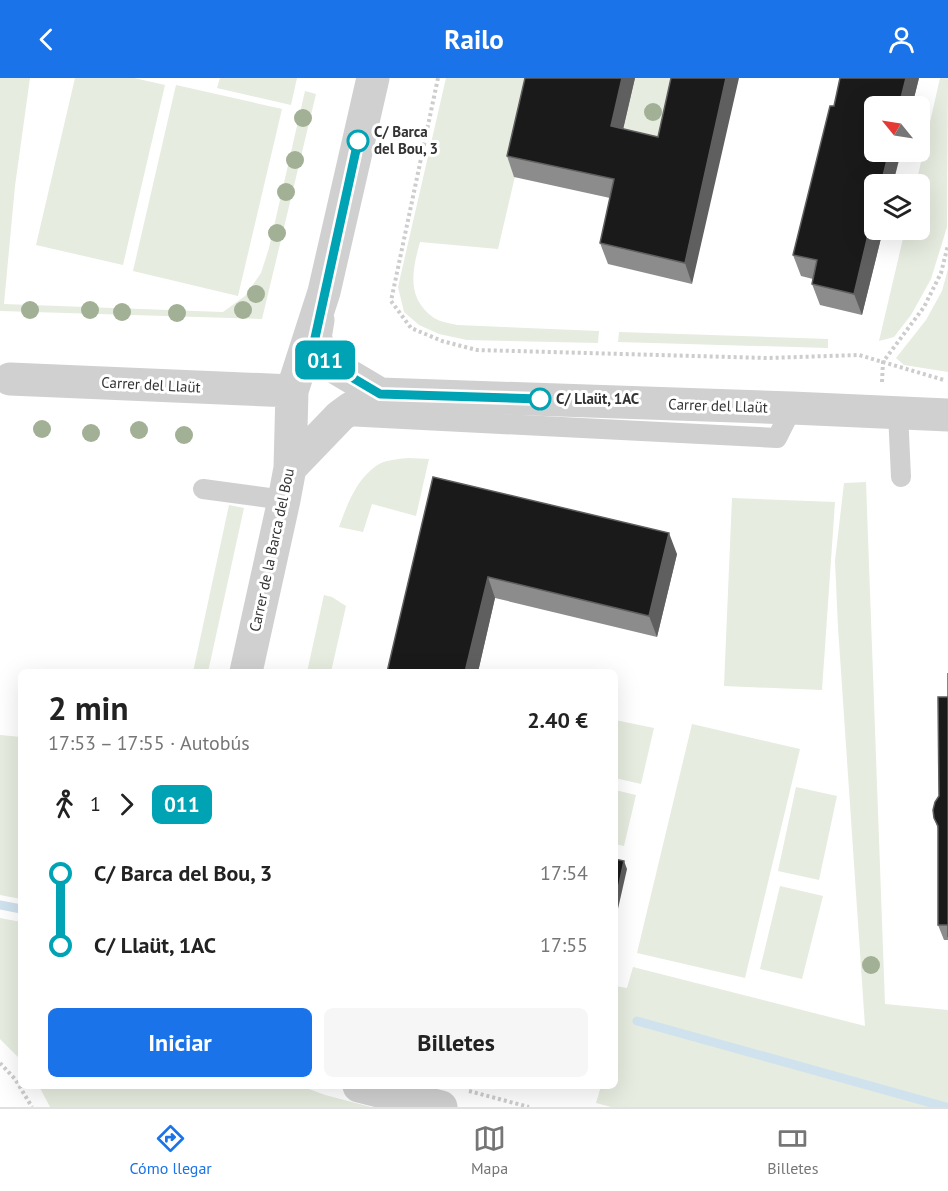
<!DOCTYPE html>
<html lang="es">
<head>
<meta charset="utf-8">
<style>
  :root { --surface:#fff; --page:#f6f6f6; --text:#222; --muted:#767676; --line:#e0e0e0; --accent:#1a73e8 }
  body { margin:0; font-family:"PT Sans",sans-serif; background:var(--page); color:var(--text); height:100vh; display:flex; flex-direction:column; font-size:22px; white-space:nowrap }
  * { box-sizing:border-box; margin:0 }
  p { font-size:20px; color:var(--muted) }
  .icon { flex:none; width:33px; height:33px; fill:none; stroke:currentColor; stroke-width:2; stroke-linecap:round; stroke-linejoin:round }
  .map { position:relative; flex:1; overflow:hidden }
  .panel { position:absolute; left:18px; top:591px; width:600px; height:420px; display:flex; flex-direction:column; background:var(--surface); border-radius:9px; box-shadow:0 6px 24px #0002 }
  .panel>* { flex:none }
  .badge { padding:0 12px; border-radius:9px; font-size:21px; line-height:39px }
  .needle { width:39px; rotate:300deg }
  .tools { position:absolute; left:864px; top:18px; display:grid; gap:12px }
  .tools a { display:grid; place-items:center; width:66px; height:66px; border-radius:9px; background:var(--surface); box-shadow:0 6px 24px #0002; font-size:30px }
  .map>.badge { position:absolute; translate:-50% -50%; box-shadow:0 0 0 3px #fff }
  .legs { display:flex; align-items:center; gap:9px; height:66px; padding:0 30px; font-size:20px }
  .legs p { margin-inline-start:auto }
  .summary { display:flex; align-items:center; justify-content:space-between; height:102px; padding:0 30px }
  h1 { font-size:33px; font-weight:700; line-height:45px }
  .primary-button { display:flex; gap:12px; margin-top:auto; padding:12px 30px }
  .primary-button a { flex:1; height:69px; border-radius:9px; background:var(--accent); color:#fff; font-size:24px; font-weight:700; line-height:69px; text-align:center }
  .primary-button a+a { background:var(--page); color:var(--text) }
  ul { padding:0 30px; list-style:none }
  li { display:flex; align-items:center; gap:21px; height:72px; font-size:22px }
  li i { display:grid; place-items:center; width:9px; height:100%; margin:0 8px; background:currentColor }
  li i::after { content:''; width:15px; height:15px; margin:-8px; border:4px solid; border-radius:50%; background:var(--surface) }
  li p { margin-inline-start:auto }
  li:first-child i { background:linear-gradient(#0000 50%,currentColor 0) }
  li:last-child i { background:linear-gradient(currentColor 50%,#0000 0) }
  header { display:flex; justify-content:space-between; align-items:center; height:78px; padding:0 30px; background:var(--accent); color:#fff; font-size:27px; font-weight:700 }
  .menu { display:flex; justify-content:space-around; align-items:center; height:84px; border-top:2px solid var(--line); background:var(--surface); font-size:16px; color:var(--muted) }
  .menu a { display:grid; justify-items:center; gap:3px }
  .menu .current { color:var(--accent) }
  .map>svg:first-child { display:block }
  .green { fill:#e6ecdf }
  .lines { fill:none; stroke-linecap:round; stroke-linejoin:round }
  .stream { stroke:#cfe2ee; stroke-width:9 }
  .path { stroke:#cdcdcd; stroke-width:4; stroke-dasharray:3 3; stroke-linecap:butt }
  .lane { stroke:#d0d0d0; stroke-width:20 }
  .street { stroke:#d0d0d0; stroke-width:33 }
  .tree { fill:#a2b095 }
  .wall { fill:#8c8c8c }
  .shaded-wall { fill:#5f5f5f }
  .building { fill:#1a1a1a; stroke:#5f5f5f; stroke-width:1.5 }
  .line-1-casing { stroke:#fff; stroke-width:14 }
  .line-1 { stroke:#00a3b4; stroke-width:9 }
  .stop-1-dot { fill:#fff; stroke:#00a3b4; stroke-width:3 }
  .labels { text-anchor:middle; stroke-width:6; stroke-linejoin:round; paint-order:stroke }
  .stop-label { font-size:15px; font-weight:bold; fill:#333; stroke:#fff; text-anchor:start }
  .street-label { font-size:15px; fill:#333; stroke:#fff }
</style>
</head>
<body>
<header><svg class="icon" aria-label="back" viewBox="0 0 24 24"><path d="M15 5l-7 7 7 7"/></svg>Railo<svg class="icon" aria-label="person" viewBox="0 0 24 24"><circle cx="12" cy="8" r="4"/><path d="M4 21q1-7 8-7t8 7"/></svg></header>
<div class="map">
<svg width="948" height="1029" viewBox="0 0 948 1029">
  <rect width="100%" height="100%" fill="#fff"/>
  <path class="green" d="M0 0H30L15 108 4 226 223 234 245 218 261 195 269 170 305 13 316 16 262 241 0 233Z
    M75 0H134L165 7 123 187 36 167Z
    M220 0H297L291 27 217 10Z
    M446 0H538L498 171 420 164C412 193 406 220 434 240 440 244 450 245 457 247L599 253 598 265 467 262 439 256 419 247 404 234 398 209Z
    M635 0H684L666 80 621 123 607 119Z
    M940 0H948L947 149 931 201 911 237 894 259 879 263 905 152H920V106H916Z
    M176 7 282 31 238 218 133 193Z
    M948 191V294L904 287 896 280 926 242 942 213Z
    M619 254 828 261V270L618 264Z
    M408 380 429 381 416 438 372 426 363 454 339 449C347 427 356 402 376 388 384 382 398 381 408 380Z
    M866 404 885 926 948 932V1029H611L596 1025 601 1008H615V908L627 910 633 889 865 948 838 549 835 483 844 405Z
    M732 420 835 424 822 612 724 608Z
    M229 427 244 430 208 594H193Z
    M324 517 332 519 346 528 331 594H307Z
    M615 642 654 650 641 706 615 700Z
    M692 646 800 671 745 900 637 875Z
    M0 657 21 659V821L0 817Z
    M796 709 837 718 819 802 778 793Z
    M615 712 636 717 624 768 615 766Z
    M780 808 823 818 802 901 760 891Z
    M0 840 21 844V982L0 961Z
    M39 1008H301L325 1017 371 1029H50Z"/>
  <g class="lines">
    <path class="stream" d="M0 827 21 831
      M637 943 946 1029"/>
    <path class="path" d="M438 0 391 223 411 250 442 263 477 272 768 280 859 277 944 302
      M882 304 883 284 924 229 941 195 948 167
      M0 985 15 1001 32 1029
      M469 1013 529 1029"/>
    <path class="lane" d="M898 335 901 399
      M345 338 777 360 792 330
      M203 411 284 422"/>
    <path class="street" d="M318 242 315 260 326 284 380 316
      M10 301 292 313
      M290 390 340 338 351 330 380 316 792 330 948 337
      M246 594 284 422 290 390 292 313 324 214 373 0
      M359 1008 441 1029"/>
  </g>
  <g class="tree">
    <circle cx="653" cy="34" r="9"/>
    <circle cx="303" cy="40" r="9"/>
    <circle cx="295" cy="82" r="9"/>
    <circle cx="286" cy="114" r="9"/>
    <circle cx="277" cy="155" r="9"/>
    <circle cx="256" cy="216" r="9"/>
    <circle cx="30" cy="232" r="9"/>
    <circle cx="90" cy="232" r="9"/>
    <circle cx="243" cy="232" r="9"/>
    <circle cx="122" cy="234" r="9"/>
    <circle cx="177" cy="235" r="9"/>
    <circle cx="42" cy="351" r="9"/>
    <circle cx="139" cy="352" r="9"/>
    <circle cx="91" cy="355" r="9"/>
    <circle cx="184" cy="357" r="9"/>
    <circle cx="871" cy="887" r="9"/>
  </g>
  <path class="wall" d="M525 0H635L623 51 658 59 692 206 608 186 600 165 610 120 514 99 507 78Z
    M840 0H919L912 28 874 152H883L862 237 820 227 812 206 813 201 801 198 793 177 834 28Z
    M433 399 677 476 657 559 495 520 478 594H387Z
    M948 619V862H944L938 847V751L934 740 939 718Z"/>
  <path class="shaded-wall" d="M622 0H635L619 69 611 48Z
    M726 0H739L692 206 685 185Z
    M906 0H919L912 28H899Z
    M889 74H901L893 106H881Z
    M874 132V152H883L862 237 854 216Z
    M669 455 677 476 657 559 649 538Z
    M488 499 495 520 478 594H465Z
    M624 783 627 791 615 844V825Z"/>
  <path class="building" d="M525 0H622L611 48 658 59 671 0H726L685 185 600 165 614 101 507 78Z
    M840 0H906L899 28H874V74H889L881 106H874V132L854 216 812 206 817 182 793 177 830 28H834Z
    M433 399 669 455 649 538 488 499 465 594H387Z
    M948 595V859V847H938V748L934 740 933 732 935 724 939 718 938 619H948Z
    M615 781 624 783 615 825Z"/>
  <g class="lines">
    <g class="line-1-casing">
      <path id="line-1" d="M358 63 315 260 326 284 380 316 540 321"/>
    </g>
    <use href="#line-1" class="line-1"/>
  </g>
  <g class="stop-1-dot">
    <circle cx="358" cy="63" r="10"/>
    <circle cx="540" cy="321" r="10"/>
  </g>
  <g class="labels">
    <g class="stop-label">
      <text x="374" y="59">C/ Barca<tspan x="374" dy="17">del Bou, 3</tspan></text>
      <text x="556" y="326">C/ Llaüt, 1AC</text>
    </g>
    <g class="street-label">
      <text transform="translate(151 307) rotate(3)" y="5">Carrer del Llaüt</text>
      <text transform="translate(718 328) rotate(2)" y="5">Carrer del Llaüt</text>
      <text transform="translate(272 472) rotate(-78)" y="5">Carrer de la Barca del Bou</text>
    </g>
  </g>
</svg>
<div class="tools">
<a><svg class="needle" viewBox="-14 -14 28 28"><path d="M0-13l5 13h-10z" fill="#e53935"/><path d="M0 13l5-13h-10z" fill="#767676"/></svg></a>
<a><svg class="icon" aria-label="layers" viewBox="0 0 24 24"><path d="M12 4l9 5-9 5-9-5zM3 14l9 5 9-5"/></svg></a>
</div>
<b class="badge" style="left:325px;top:282px;background:#00a3b4;color:#fff">011</b>
<section class="panel">
<div class="summary"><div><h1>2 min</h1><p>17:53 – 17:55 · Autobús</p></div><b>2.40 €</b></div>
<div class="legs"><svg class="icon" aria-label="walk" viewBox="0 0 24 24"><circle cx="13" cy="4" r="2"/><path d="M13 8l-2 6 4 7M11 14l-3 7M7 12l3-4h3l4 4"/></svg>1<svg class="icon" aria-label="forward" viewBox="0 0 24 24"><path d="M9 5l7 7-7 7"/></svg><b class="badge" style="background:#00a3b4;color:#fff">011</b></div>
<ul>
<li><i style="color:#00a3b4"></i><b>C/ Barca del Bou, 3</b><p>17:54</p></li>
<li><i style="color:#00a3b4"></i><b>C/ Llaüt, 1AC</b><p>17:55</p></li>
</ul>
<div class="primary-button"><a>Iniciar</a><a>Billetes</a></div>
</section>
</div>
<nav class="menu">
<a class="current"><svg class="icon" aria-label="directions" viewBox="0 0 24 24"><path d="M12 3l9 9-9 9-9-9zM9 14v-3h6M13 9l2 2-2 2"/></svg>Cómo llegar</a>
<a><svg class="icon" aria-label="map" viewBox="0 0 24 24"><path d="M3 6l6-2 6 2 6-2v14l-6 2-6-2-6 2zM9 4v14M15 6v14"/></svg>Mapa</a>
<a><svg class="icon" aria-label="tickets" viewBox="0 0 24 24"><path d="M3 7h18v10H3zM15 7v10"/></svg>Billetes</a>
</nav>
</body>
</html>
